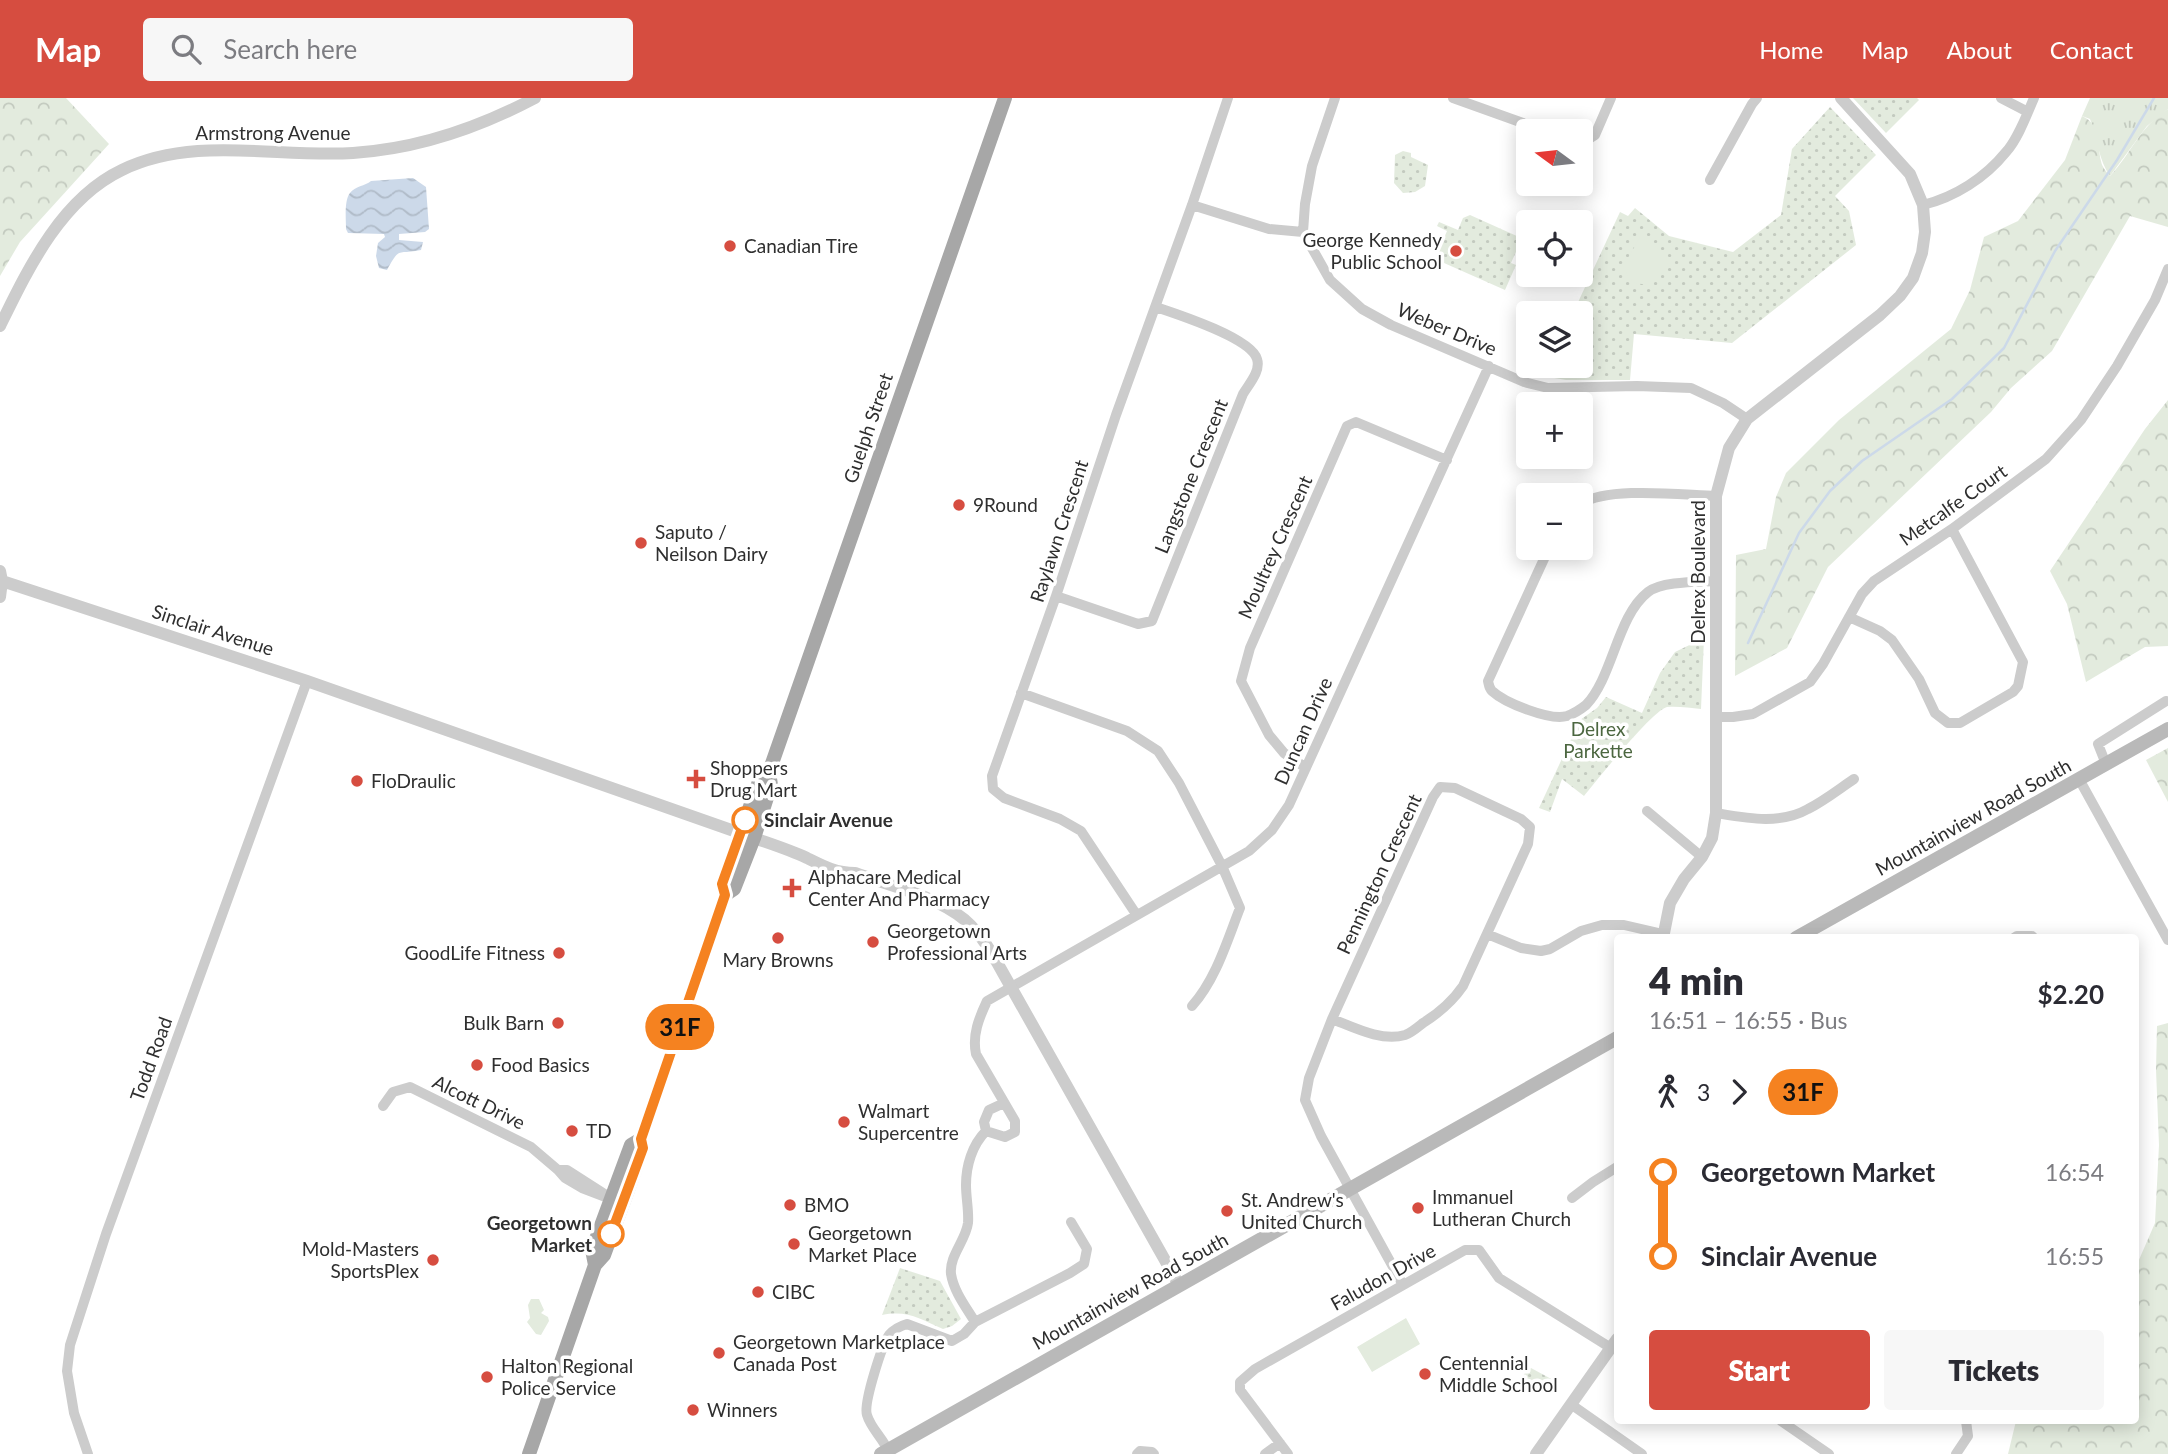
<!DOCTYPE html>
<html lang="en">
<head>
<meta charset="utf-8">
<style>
  :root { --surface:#fff; --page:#f7f7f7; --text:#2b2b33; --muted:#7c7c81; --accent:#d64d40 }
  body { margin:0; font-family:Lato,sans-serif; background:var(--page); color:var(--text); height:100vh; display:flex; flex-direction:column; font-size:26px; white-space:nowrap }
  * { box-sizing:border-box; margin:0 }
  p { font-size:23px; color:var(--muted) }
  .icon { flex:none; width:38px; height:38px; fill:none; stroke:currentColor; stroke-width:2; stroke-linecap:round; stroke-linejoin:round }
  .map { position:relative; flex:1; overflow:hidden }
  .sheet { position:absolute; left:1614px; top:836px; width:525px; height:490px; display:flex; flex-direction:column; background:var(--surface); border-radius:7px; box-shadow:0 4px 18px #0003 }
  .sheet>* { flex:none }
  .badge { padding:0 14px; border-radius:23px; font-size:24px; line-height:46px }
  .needle { width:46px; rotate:285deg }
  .fabs { position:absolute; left:1516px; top:21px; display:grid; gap:14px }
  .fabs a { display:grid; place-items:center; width:77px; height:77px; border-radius:7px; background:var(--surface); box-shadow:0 4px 18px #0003; font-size:35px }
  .map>.badge { position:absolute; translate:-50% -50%; box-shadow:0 0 0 4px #fff }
  .legs { display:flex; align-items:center; gap:10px; height:77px; padding:0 35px; font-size:23px }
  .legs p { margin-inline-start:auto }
  .headline { display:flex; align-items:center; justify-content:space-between; height:119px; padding:0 35px }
  h1 { font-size:38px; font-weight:800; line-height:52px }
  .action { display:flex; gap:14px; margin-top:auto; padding:14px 35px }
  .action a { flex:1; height:80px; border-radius:7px; background:var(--accent); color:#fff; font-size:28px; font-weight:800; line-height:80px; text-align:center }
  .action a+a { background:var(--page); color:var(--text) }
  ul { padding:0 35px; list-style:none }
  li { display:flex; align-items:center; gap:24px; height:84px; font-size:26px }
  li i { display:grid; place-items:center; width:10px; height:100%; margin:0 9px; background:currentColor }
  li i::after { content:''; width:18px; height:18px; margin:-9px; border:5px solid; border-radius:50%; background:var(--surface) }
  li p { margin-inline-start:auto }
  li:first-child i { background:linear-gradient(#0000 50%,currentColor 0) }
  li:last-child i { background:linear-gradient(currentColor 50%,#0000 0) }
  header { display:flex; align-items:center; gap:42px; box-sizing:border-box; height:98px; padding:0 35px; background:var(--accent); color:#fff }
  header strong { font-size:33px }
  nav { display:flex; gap:38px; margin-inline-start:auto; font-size:24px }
  .search { width:490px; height:63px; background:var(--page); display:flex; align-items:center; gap:18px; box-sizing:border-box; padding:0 24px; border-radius:7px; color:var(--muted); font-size:26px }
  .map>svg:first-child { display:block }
  .grass { fill:url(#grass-tufts) }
  .forest { fill:url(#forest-crowns) }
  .park { fill:url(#park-dots) }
  .pitch { fill:#e3ebde }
  .water { fill:url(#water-waves) }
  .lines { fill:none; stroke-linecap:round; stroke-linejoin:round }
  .stream { stroke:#ccd9e9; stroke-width:2.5 }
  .minor { stroke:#ccc; stroke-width:10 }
  .tertiary { stroke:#ccc; stroke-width:12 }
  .secondary { stroke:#b9b9b9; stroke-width:14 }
  .primary { stroke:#a7a7a7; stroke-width:14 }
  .line-1-casing { stroke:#fff; stroke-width:16 }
  .line-1 { stroke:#f58220; stroke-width:10 }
  .poi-dot { fill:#d64d40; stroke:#fff; stroke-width:2.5 }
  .stop-1-dot { fill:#fff; stroke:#f58220; stroke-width:3.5 }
  .labels { text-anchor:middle; stroke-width:7; stroke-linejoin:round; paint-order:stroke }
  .street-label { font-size:19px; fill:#2f2f2f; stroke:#fff }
  .poi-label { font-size:19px; fill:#2f2f2f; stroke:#fff; text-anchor:start }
  .park-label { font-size:19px; fill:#4c6740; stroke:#fff }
  .stop-label { font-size:19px; font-weight:bold; fill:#2f2f2f; stroke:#fff; text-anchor:start }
</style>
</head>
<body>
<header>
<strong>Map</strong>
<div class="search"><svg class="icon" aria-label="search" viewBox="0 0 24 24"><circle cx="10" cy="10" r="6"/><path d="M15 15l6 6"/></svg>Search here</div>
<nav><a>Home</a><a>Map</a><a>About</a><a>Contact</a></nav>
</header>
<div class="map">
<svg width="2168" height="1356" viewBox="0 0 2168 1356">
  <defs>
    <pattern id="grass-tufts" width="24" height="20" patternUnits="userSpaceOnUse" patternTransform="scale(1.75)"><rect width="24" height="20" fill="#e3ebde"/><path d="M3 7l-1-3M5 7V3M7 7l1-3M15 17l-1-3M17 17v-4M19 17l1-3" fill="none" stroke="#c3cabf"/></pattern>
    <pattern id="forest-crowns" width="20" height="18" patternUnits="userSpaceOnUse" patternTransform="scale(1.75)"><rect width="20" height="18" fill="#e3ebde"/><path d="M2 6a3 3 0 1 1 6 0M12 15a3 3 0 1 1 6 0" fill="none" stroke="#c3cabf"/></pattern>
    <pattern id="park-dots" width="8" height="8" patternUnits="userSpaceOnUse" patternTransform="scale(1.75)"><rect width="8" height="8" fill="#e3ebde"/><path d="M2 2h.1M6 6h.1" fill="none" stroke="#c3cabf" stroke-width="1.8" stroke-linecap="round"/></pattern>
    <pattern id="water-waves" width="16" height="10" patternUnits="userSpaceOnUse" patternTransform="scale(1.75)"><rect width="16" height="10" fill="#ccd9e9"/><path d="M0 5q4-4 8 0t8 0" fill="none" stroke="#b0bbc8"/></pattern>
  </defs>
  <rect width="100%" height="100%" fill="#fff"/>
  <path class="grass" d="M2090 0H2168V11L2147 28 2110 78C2099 63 2097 40 2090 21L2082 18Z"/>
  <path class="forest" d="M0 0H66L109 46 20 144 0 178Z
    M2168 11V129L2130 118 2052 253 2011 290 1991 314 1828 469 1787 550 1735 578 1736 457 1766 451 1776 399 1786 375 1839 322 1951 231 1970 192 1984 139 2018 123 2065 62 2082 18C2101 26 2097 47 2101 63 2102 69 2106 73 2110 78 2131 56 2140 28 2168 11Z
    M2168 302V548L2145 549 2086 584 2067 506 2050 473 2145 331Z
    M2168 650V704L2146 662Z
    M2168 925V1356H2008L2016 1323H2135V1171L2155 1125 2159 1047 2156 972 2157 928Z"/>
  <path class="park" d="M1853 0H1917L1919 2 1886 35Z
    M1830 9 1876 57 1835 98 1849 113 1856 147 1732 245 1634 236 1630 282H1566L1543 278 1548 268H1580V215H1573L1620 114 1628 118 1635 110 1669 138 1733 154 1781 117 1792 51Z
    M1403 53 1411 55V59L1428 67 1425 88 1415 94 1403 95 1394 85 1395 57Z
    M1470 117 1519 139 1523 130 1528 132V148L1520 145 1511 165 1516 167 1505 192 1435 161 1447 133 1437 128 1439 124 1458 132 1463 120Z
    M1704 540 1701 611C1690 610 1678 608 1667 609 1653 612 1596 683 1584 698L1562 681 1550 714 1539 710 1580 622 1597 610 1606 599 1642 615 1660 575 1675 554Z
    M900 1170 940 1183 961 1221 952 1228 943 1231C920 1221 908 1212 882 1217Z
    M1531 1270 1555 1283 1557 1288 1552 1295 1547 1297 1524 1283 1522 1279 1527 1272Z"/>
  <path class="pitch" d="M1640 139 1662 153 1668 163C1661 187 1630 198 1624 167Z
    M531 1201H539L544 1212 541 1215 548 1219 549 1223 541 1237 536 1236 527 1224 530 1220 528 1207Z
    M1406 1220 1420 1246 1372 1274 1357 1249Z"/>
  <path class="water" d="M413 80 426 89 429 131 425 134 399 136V142L423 144 421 152C397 157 400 148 387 172L379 170 376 158 378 145 385 139 384 136 348 135 346 131C346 122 344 102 350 95 355 88 365 88 371 83Z"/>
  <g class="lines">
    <path class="stream" d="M1748 545 1799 435 1830 393 1862 363 1952 301 2004 250 2055 153 2117 62 2154 0"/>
    <path class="minor" d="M1335 0 1312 68 1305 106 1303 134 1330 182 1362 211 1391 227 1524 284 1548 290 1637 288 1691 290 1723 305 1747 321
      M1453 0 1545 33
      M2001 0 2028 14
      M1580 43 1584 44 1595 37 1611 0
      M1710 82 1752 6 1757 0
      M1192 107 1269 131 1303 134
      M1923 107C1955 99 1985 80 2006 54 2018 41 2027 16 2034 0
      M1580 406C1610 388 1681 397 1716 398
      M1549 450 1488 583C1489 587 1489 590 1492 593 1505 605 1550 623 1567 618 1573 616 1581 611 1586 607 1613 579 1617 518 1648 494 1662 483 1698 484 1716 483
      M1056 498 1138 526 1152 523 1243 296C1249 286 1261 273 1257 261 1251 240 1177 216 1156 209
      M1849 519 1880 533 1892 542 1919 581 1935 615 1948 625H1960L2013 594 2018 588 2023 564 1952 431
      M1021 595 1127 633 1158 653 1179 685 1222 768 1240 810C1227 843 1216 881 1192 908
      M1717 619H1733L1753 616 1810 584 1823 566 1862 496 1874 483 1952 431 2046 361 2081 322 2117 268 2155 202 2168 171
      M2106 666 2098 646 2166 603
      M1306 670 1284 655 1269 637 1241 583 1250 550 1347 328 1356 324 1447 362
      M2079 681 2168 842
      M1647 713 1702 759
      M1716 715C1746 720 1780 727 1808 711 1824 703 1839 691 1854 681
      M1136 816 1081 733 1060 721 1004 700 993 691 992 678 1056 498 1116 317 1192 107 1228 0
      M1487 836 1521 850 1541 853 1550 851 1581 833 1602 827H1624L1663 836
      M2014 840 2017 838H2032L2034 840
      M1332 921C1353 929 1381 944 1405 937 1411 935 1418 929 1423 925 1439 915 1452 904 1463 888L1528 746 1530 729 1521 721 1455 690 1440 689 1433 699 1332 921 1309 980 1305 1002 1321 1038 1403 1187
      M383 1008 393 994 410 989 531 1049 558 1072 565 1080 582 1090 616 1103
      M986 1033 1005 1039 1015 1034V1023L976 956C972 937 979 920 987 903L1249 753 1272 732 1289 707 1489 268
      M558 1072H567L606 1097
      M1572 1100 1593 1084 1617 1069
      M975 1224C966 1209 954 1194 951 1176 949 1158 966 1142 968 1125 969 1113 966 1100 966 1087 966 1068 972 1047 986 1033L984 1024 989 1012 1004 1005
      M1572 1307 1642 1356
      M1781 1323 1829 1356
      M889 1355C884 1341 871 1331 867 1317 863 1306 882 1247 889 1237 894 1231 900 1228 907 1226L952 1243 964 1236 975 1224 1070 1175 1084 1166 1087 1151 1071 1124
      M88 1356 74 1315 67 1273 70 1247 106 1136 307 583
      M1137 1356 1140 1353 1152 1354 1154 1356
      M1265 1356 1280 1345
      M1288 1356 1240 1292V1284L1255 1271 1465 1152H1479L1499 1180 1611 1250
      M1956 1356 1968 1338 1966 1323"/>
    <path class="tertiary" d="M0 228C28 171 61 101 122 72 194 37 277 60 353 55 416 51 480 29 535 0
      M0 473 2 483 0 499
      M2 483 307 583 754 740C771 746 790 752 807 760 823 768 836 775 855 775 891 788 934 797 965 822 985 839 998 867 1011 889L1179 1187
      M1663 840 1670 805 1684 781 1702 759 1712 740 1716 715V398L1729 350 1747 321 1880 217 1900 198 1913 180 1922 155 1925 134 1923 107 1910 76 1841 0
      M1536 1356 1617 1241"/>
    <path class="secondary" d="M1796 840 2168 631
      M881 1356 1617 940"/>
    <path class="primary" d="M725 797 734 791 754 740 771 687 769 674
      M595 1167 592 1152 631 1047 641 1041
      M529 1356 595 1167 604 1157 628 1092 643 1050 641 1041 725 797 722 786 760 681 769 674 1005 0"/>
  </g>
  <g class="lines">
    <g class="line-1-casing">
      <path id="line-1" d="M611 1136 643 1050 641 1041 725 797 722 786 745 722"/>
    </g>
    <use href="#line-1" class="line-1"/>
  </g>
  <g class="poi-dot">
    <circle cx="730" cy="148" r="7"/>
    <circle cx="1456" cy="153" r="7"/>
    <circle cx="959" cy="407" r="7"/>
    <circle cx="641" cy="445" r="7"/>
    <path d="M692.5 670.5h7v7h7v7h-7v7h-7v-7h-7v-7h7z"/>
    <circle cx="357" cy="683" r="7"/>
    <path d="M788.5 779.5h7v7h7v7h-7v7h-7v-7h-7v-7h7z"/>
    <circle cx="778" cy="840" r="7"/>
    <circle cx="873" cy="844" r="7"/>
    <circle cx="559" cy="855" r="7"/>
    <circle cx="558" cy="925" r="7"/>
    <circle cx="477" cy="967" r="7"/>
    <circle cx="844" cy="1024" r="7"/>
    <circle cx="572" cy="1033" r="7"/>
    <circle cx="790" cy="1107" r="7"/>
    <circle cx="1418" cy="1110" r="7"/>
    <circle cx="1227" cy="1113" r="7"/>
    <circle cx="794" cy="1146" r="7"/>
    <circle cx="433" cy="1162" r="7"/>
    <circle cx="758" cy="1194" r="7"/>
    <circle cx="719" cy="1255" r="7"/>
    <circle cx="1425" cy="1276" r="7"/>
    <circle cx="487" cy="1279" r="7"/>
    <circle cx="693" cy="1312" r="7"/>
  </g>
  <g class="stop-1-dot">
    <circle cx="745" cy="722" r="12"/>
    <circle cx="611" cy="1136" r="12"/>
  </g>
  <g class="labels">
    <g class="street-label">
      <text x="273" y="42">Armstrong Avenue</text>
      <text transform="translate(1447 231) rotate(23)" y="7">Weber Drive</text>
      <text transform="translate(868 330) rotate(-71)" y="7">Guelph Street</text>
      <text transform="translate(1191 378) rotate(-68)" y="7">Langstone Crescent</text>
      <text transform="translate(1953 407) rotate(-35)" y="7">Metcalfe Court</text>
      <text transform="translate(1059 433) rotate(-72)" y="7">Raylawn Crescent</text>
      <text transform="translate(1275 449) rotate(-66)" y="7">Moultrey Crescent</text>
      <text transform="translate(1698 474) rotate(-90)" y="7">Delrex Boulevard</text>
      <text transform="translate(213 532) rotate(18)" y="7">Sinclair Avenue</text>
      <text transform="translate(1303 633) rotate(-66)" y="7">Duncan Drive</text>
      <text transform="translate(1973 719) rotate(-29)" y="7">Mountainview Road South</text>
      <text transform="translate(1379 776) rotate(-65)" y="7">Pennington Crescent</text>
      <text transform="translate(151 961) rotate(-70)" y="7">Todd Road</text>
      <text transform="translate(479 1004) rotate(26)" y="7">Alcott Drive</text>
      <text transform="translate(1383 1179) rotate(-29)" y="7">Faludon Drive</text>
      <text transform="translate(1130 1193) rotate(-29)" y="7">Mountainview Road South</text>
    </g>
    <g class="poi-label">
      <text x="1442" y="149" text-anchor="end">George Kennedy<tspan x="1442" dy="22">Public School</tspan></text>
      <text x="744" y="155">Canadian Tire</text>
      <text x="973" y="414">9Round</text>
      <text x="655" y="441">Saputo /<tspan x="655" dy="22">Neilson Dairy</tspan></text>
      <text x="710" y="677">Shoppers<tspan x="710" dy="22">Drug Mart</tspan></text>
      <text x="371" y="690">FloDraulic</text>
      <text x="808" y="786">Alphacare Medical<tspan x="808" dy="22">Center And Pharmacy</tspan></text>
      <text x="887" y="840">Georgetown<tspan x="887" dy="22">Professional Arts</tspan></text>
      <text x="545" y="862" text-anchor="end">GoodLife Fitness</text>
      <text x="778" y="869" text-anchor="middle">Mary Browns</text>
      <text x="544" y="932" text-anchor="end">Bulk Barn</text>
      <text x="491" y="974">Food Basics</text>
      <text x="858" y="1020">Walmart<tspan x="858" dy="22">Supercentre</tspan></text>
      <text x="586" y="1040">TD</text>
      <text x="1432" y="1106">Immanuel<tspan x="1432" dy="22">Lutheran Church</tspan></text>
      <text x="1241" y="1109">St. Andrew's<tspan x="1241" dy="22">United Church</tspan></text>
      <text x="804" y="1114">BMO</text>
      <text x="808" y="1142">Georgetown<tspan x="808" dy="22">Market Place</tspan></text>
      <text x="419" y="1158" text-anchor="end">Mold-Masters<tspan x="419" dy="22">SportsPlex</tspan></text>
      <text x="772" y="1201">CIBC</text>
      <text x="733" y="1251">Georgetown Marketplace<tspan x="733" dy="22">Canada Post</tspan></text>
      <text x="1439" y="1272">Centennial<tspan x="1439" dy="22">Middle School</tspan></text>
      <text x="501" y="1275">Halton Regional<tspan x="501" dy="22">Police Service</tspan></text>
      <text x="707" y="1319">Winners</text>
    </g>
    <g class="park-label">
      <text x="1598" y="638">Delrex<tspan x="1598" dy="22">Parkette</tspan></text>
    </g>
    <g class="stop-label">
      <text x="764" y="729">Sinclair Avenue</text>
      <text x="592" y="1132" text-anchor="end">Georgetown<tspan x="592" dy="22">Market</tspan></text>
    </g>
  </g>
</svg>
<div class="fabs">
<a><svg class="needle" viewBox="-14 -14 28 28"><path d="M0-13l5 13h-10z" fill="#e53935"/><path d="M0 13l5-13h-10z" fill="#7c7c81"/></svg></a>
<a><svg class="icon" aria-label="locate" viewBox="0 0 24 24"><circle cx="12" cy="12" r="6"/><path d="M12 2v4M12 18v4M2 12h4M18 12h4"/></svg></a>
<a><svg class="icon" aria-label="layers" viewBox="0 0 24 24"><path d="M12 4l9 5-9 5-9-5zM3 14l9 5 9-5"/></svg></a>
<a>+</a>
<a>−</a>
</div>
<b class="badge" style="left:680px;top:929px;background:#f58220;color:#111">31F</b>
<section class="sheet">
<div class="headline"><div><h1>4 min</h1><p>16:51 – 16:55 · Bus</p></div><b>$2.20</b></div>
<div class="legs"><svg class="icon" aria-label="walk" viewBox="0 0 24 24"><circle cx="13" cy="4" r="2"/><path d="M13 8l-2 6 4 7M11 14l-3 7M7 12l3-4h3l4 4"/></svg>3<svg class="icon" aria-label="forward" viewBox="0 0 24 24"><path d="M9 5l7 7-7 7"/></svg><b class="badge" style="background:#f58220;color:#111">31F</b></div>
<ul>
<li><i style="color:#f58220"></i><b>Georgetown Market</b><p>16:54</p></li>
<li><i style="color:#f58220"></i><b>Sinclair Avenue</b><p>16:55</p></li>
</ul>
<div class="action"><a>Start</a><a>Tickets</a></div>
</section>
</div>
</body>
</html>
